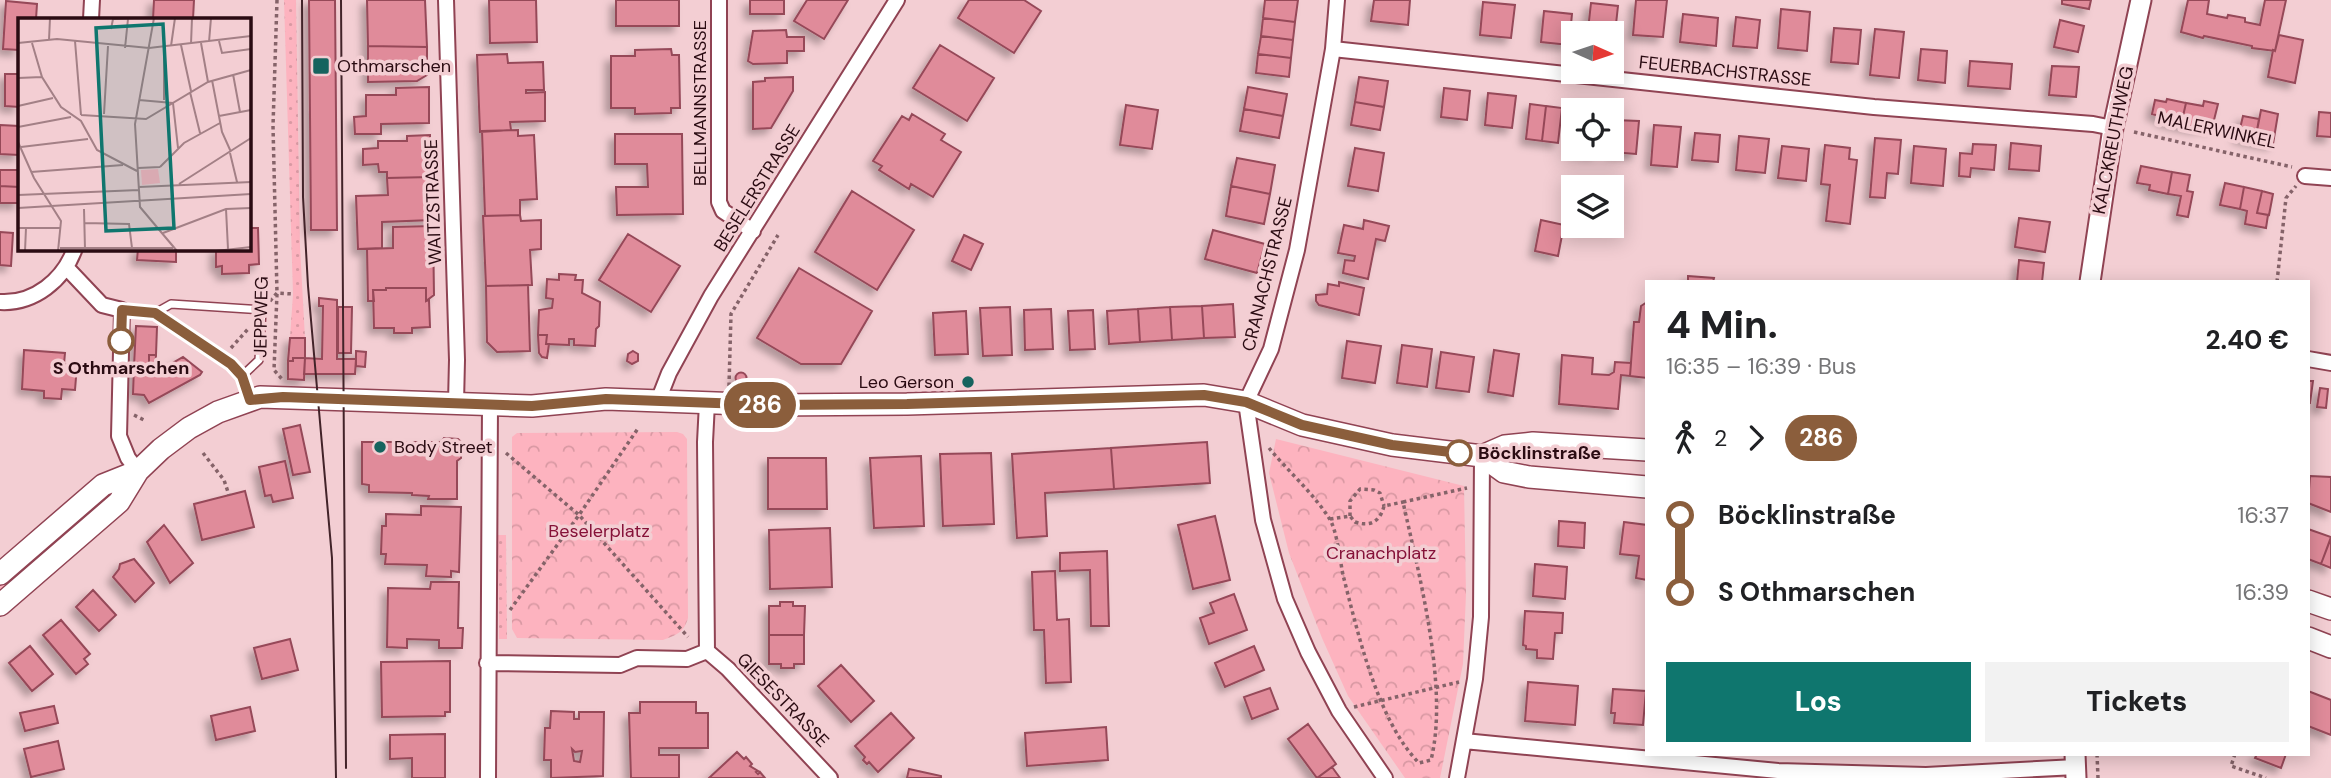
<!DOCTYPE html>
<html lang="de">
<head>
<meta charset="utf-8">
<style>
  :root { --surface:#fff; --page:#f2f2f2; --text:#202124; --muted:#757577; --accent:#0f766e }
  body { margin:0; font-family:"DM Sans",sans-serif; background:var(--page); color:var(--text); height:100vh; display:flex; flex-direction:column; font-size:26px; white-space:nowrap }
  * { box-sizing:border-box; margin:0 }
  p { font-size:23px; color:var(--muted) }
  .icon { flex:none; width:38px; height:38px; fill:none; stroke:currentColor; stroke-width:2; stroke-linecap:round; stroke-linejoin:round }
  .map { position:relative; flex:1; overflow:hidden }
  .panel { position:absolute; left:1645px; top:280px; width:665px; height:476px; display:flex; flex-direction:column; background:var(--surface); border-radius:0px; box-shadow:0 4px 18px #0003 }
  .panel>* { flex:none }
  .badge { padding:0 14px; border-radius:23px; font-size:24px; line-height:46px }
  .needle { width:46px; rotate:93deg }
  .fabs { position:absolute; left:1561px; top:21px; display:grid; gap:14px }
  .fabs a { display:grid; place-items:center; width:63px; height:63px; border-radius:0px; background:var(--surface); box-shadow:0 4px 18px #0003; font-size:35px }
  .map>.badge { position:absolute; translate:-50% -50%; box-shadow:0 0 0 4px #fff }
  .legs { display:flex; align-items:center; gap:10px; height:77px; padding:0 21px; font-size:23px }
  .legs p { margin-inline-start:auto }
  .summary { display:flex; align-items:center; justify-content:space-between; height:119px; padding:0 21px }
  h1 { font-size:38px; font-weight:800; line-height:52px }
  .primary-button { display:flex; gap:14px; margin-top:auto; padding:14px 21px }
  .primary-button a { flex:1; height:80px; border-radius:0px; background:var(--accent); color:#fff; font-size:28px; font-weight:800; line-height:80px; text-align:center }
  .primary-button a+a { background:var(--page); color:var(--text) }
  ul { padding:0 21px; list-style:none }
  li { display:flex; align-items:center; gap:24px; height:77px; font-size:26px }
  li i { display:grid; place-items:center; width:10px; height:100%; margin:0 9px; background:currentColor }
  li i::after { content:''; width:18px; height:18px; margin:-9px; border:5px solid; border-radius:50%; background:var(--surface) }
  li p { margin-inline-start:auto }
  li:first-child i { background:linear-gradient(#0000 50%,currentColor 0) }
  li:last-child i { background:linear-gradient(currentColor 50%,#0000 0) }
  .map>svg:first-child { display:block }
  .grass { fill:url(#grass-dots) }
  .park { fill:url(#park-crowns) }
  .building { fill:#e08b9a; stroke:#964859; stroke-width:2; fill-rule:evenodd; filter:url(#shadow) }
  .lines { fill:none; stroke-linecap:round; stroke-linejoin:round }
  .service-casing { stroke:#904353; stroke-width:10 }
  .minor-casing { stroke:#904353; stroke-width:18 }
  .tertiary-casing { stroke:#904353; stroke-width:23 }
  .secondary-casing { stroke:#904353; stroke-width:24 }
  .path { stroke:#856369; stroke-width:3.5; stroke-dasharray:3.5 3.5; stroke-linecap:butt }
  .service { stroke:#fff; stroke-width:7 }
  .minor { stroke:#fff; stroke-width:14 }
  .tertiary { stroke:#fff; stroke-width:19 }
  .secondary { stroke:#fff; stroke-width:21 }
  .tram { stroke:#422329; stroke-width:2 }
  .line-1-casing { stroke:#fff; stroke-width:16 }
  .line-1 { stroke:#8b5e3c; stroke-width:10 }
  .poi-dot { fill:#16635e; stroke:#f3ced3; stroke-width:2.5 }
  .stop-1-dot { fill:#fff; stroke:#8b5e3c; stroke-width:3.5 }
  .labels { text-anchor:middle; stroke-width:7; stroke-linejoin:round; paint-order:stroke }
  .poi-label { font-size:18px; fill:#2a0b12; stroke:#f3ced3; text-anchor:start }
  .street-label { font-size:18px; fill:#2a0b12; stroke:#f3ced3 }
  .stop-label { font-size:18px; font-weight:bold; fill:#2a0b12; stroke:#f3ced3 }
  .park-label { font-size:18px; fill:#851138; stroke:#f3ced3 }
  .inset-road { fill:none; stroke:#a38086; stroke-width:2 }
  .view { fill:#0f766e; fill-opacity:0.15; stroke:#0f766e; stroke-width:3.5 }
  .inset-edge { fill:none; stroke:#2a0b12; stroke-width:3.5 }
</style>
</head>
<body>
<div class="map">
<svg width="2331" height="778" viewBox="0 0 2331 778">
  <defs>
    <pattern id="grass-dots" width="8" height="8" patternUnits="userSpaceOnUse" patternTransform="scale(1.75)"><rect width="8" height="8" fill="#fdb3bf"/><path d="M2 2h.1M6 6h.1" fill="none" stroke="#d999a3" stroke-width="1.8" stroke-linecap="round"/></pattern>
    <pattern id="park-crowns" width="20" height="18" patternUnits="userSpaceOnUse" patternTransform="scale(1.75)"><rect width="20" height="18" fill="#fdb3bf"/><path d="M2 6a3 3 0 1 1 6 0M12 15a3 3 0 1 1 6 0" fill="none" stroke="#d999a3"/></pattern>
    <filter id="shadow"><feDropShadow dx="-5.5" dy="5.5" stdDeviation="3.5" flood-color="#0004"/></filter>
  </defs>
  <rect width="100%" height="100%" fill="#f3ced3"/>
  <path class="grass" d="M284 0H296L300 247 305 338H290L293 294Z
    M110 492 112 497 0 597V581Z
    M498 535H506L507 639H499Z"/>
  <path class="park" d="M677 432 683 434 687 439 688 618C684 632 677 635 663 640L517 638 512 629V437L517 433Z
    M1276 439 1464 486 1466 594 1463 664 1440 778H1405L1348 696 1322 638 1289 553 1269 473Z"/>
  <path class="building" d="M154 0H194L193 19H153Z
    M309 0H335L337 230H311Z
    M367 0H425L427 47 368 46Z
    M489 0H536L537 42 490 43Z
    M616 0H679V26H616Z
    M750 0H784V14H750Z
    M807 0H848L824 39 794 21Z
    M969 0H1024L1041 11 1014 53 958 18Z
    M1265 0H1298L1295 22 1263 18Z
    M1374 0H1410L1408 25 1371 21Z
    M1636 0H1667L1663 37 1633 35Z
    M2062 0H2091L2089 9 2062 4Z
    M2188 0H2209L2207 14 2227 18 2228 15 2245 18V22L2260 25 2265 0H2286L2275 51 2252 48V46L2204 36 2203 38 2181 32Z
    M6 1 37 4 36 19H19V50L3 49Z
    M1483 2 1515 5 1511 38 1480 35Z
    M1591 3 1618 6 1615 33 1588 30Z
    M1781 9 1810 12 1807 51 1778 48Z
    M1544 11 1572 14 1569 45 1541 42Z
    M1683 14 1718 18 1716 46 1680 42Z
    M1736 17 1760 20 1757 48 1733 46Z
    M1263 18 1295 22 1293 40 1261 36Z
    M2060 20 2084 26 2078 52 2054 47Z
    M1834 28 1861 30 1858 64 1831 62Z
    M1875 29 1904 32 1899 78 1870 75Z
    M786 30 787 37H804V51H787V63L753 64 748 61 753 31Z
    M2279 35 2303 40 2295 83 2268 77 2273 50 2275 51Z
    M1261 36 1293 40 1291 58 1258 54Z
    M940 45 994 78 967 121 913 88Z
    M368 46 427 47V75L417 81 368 82Z
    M671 49 672 55H679L680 108H671V113L635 114V108H611V56H635V50Z
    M1921 49 1947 51 1945 83 1918 80Z
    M507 54 508 63 543 62 544 90H526V93L545 92V121L510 122 511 130 480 132 477 55Z
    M1258 54 1291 58 1289 77 1256 73Z
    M1970 61 2012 64 2010 89 1968 86Z
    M2052 66 2079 67 2076 97 2049 95Z
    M5 74H19V107L5 106Z
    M793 77V91L771 128 753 129V82L765 81V78Z
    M1359 77 1388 81 1384 107 1355 102Z
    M429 87V123L381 124V134H355L354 117 366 116V95H396V88Z
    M1248 87 1287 94 1283 116 1244 109Z
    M1444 88 1470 91 1467 120 1441 117Z
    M1488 93 1516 96 1512 128 1485 125Z
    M2167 99 2186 103 2181 125 2162 120 2163 117 2152 114 2155 100 2166 102Z
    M2204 101 2218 104 2212 128 2199 125V128L2181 125 2186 103 2203 106Z
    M1355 102 1384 107 1380 130 1351 125Z
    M1530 104 1546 106 1542 141 1526 139Z
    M1126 105 1158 110 1152 149 1120 145Z
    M1546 106 1562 108 1558 143 1542 141Z
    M1244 109 1283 116 1279 138 1240 131Z
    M2261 110 2278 114 2273 144 2255 141Z
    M2319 112 2331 113V137L2317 136Z
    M912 114 945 134 941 140 961 152 933 197 911 184 909 189 879 170 882 166 873 161 902 116 909 120Z
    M2243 116 2259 119 2255 141 2238 137Z
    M1614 120 1639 121 1636 154 1612 152Z
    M0 125 19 126V155L0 154Z
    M1654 125 1681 127 1677 167 1651 165Z
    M518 130V136L534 135 537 199 520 200V215L485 216 482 131Z
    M1695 133 1720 135 1718 162 1692 160Z
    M615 134H682L683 214 617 215 616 187H648L647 164H615Z
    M430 135 431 177 387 178V172H379L378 164 363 165V149L378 148V141H407V136Z
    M1739 136 1769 139 1765 173 1736 170Z
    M1875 138 1901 140 1898 174 1887 173 1885 198 1870 197Z
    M2011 143 2041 146 2039 171 2009 169Z
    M1573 144V149H1596V153L1573 150Z
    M1973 144 1996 145 1994 170 1971 168 1970 177 1959 176 1960 153 1972 154Z
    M1825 145 1850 148 1849 159 1857 160 1850 224 1826 221 1830 185 1821 184Z
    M1782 146 1809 149 1806 181 1778 178Z
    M1914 146 1946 149 1943 186 1911 183Z
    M1355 148 1384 153 1378 191 1348 186Z
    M1237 158 1275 165 1270 194 1231 186Z
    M2141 166 2172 172 2168 194 2149 190 2150 185 2137 183Z
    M0 170H19V187L0 186Z
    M2172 172 2190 175 2187 191 2193 192 2188 217 2177 215 2181 196 2168 194Z
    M431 177 432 220 382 222V248L358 249 356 196 388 195 387 178Z
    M2225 183 2244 187 2240 209 2220 205Z
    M0 186 19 187V203H0Z
    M1231 186 1270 194 1264 224 1226 216Z
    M2244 187 2262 191 2257 213 2268 215 2266 228 2245 224 2247 211 2240 209Z
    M852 191 914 230 877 290 815 252Z
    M2262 191 2273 194 2269 215 2257 213Z
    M520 215 521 221 541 220V249L530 250 532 285 486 286 483 216Z
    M2019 218 2050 222 2045 252 2015 247Z
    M1364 220 1389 226 1385 241 1376 239 1368 279 1343 273 1345 260 1354 261 1355 256 1338 253 1344 225 1363 229Z
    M1541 220 1564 225 1558 256 1535 251Z
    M433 226 434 295 426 301V288H386V290H373L374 301H368L367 249 393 248V227Z
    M248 228H258L259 264 249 265V273L222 274V266L216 267V248H248Z
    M1213 230 1265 244 1257 273 1205 259Z
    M0 232 13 233 11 266 0 265Z
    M628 234 680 266 651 312 599 280Z
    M964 235 983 244 971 270 952 261Z
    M138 248H176V262L137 260Z
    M2019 260 2044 263 2042 282H2017Z
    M799 268 872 311 841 364H801L757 338Z
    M559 274 576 275 575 280H583L582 293 600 302 599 326 596 329 595 346 574 345V339H569V345L546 344 547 335H538L539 310 552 308 553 299 546 298 547 279 559 280Z
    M1688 276 1714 278 1713 282H1688Z
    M1339 282 1364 288 1359 315 1319 305 1316 301V295L1327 294 1328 284 1339 286Z
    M528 285 530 351 497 352 487 342 486 286Z
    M386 288H426V301L429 300 430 327 412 328V333H394V328H374L373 290H386Z
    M319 298 337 300V359H356L355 374H304L305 358 322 359 323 306H319Z
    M1647 302V378L1630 376 1634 322H1639L1641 306Z
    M1233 304 1235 337 1204 338 1202 306Z
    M1202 306 1204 338 1172 340 1170 307Z
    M338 307H352L351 353H338Z
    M1010 307 1012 355 983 356 980 308Z
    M1170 307 1172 340 1140 342 1138 309Z
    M1051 309 1053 349 1025 350 1024 310Z
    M1138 309 1140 342 1109 344 1107 311Z
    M1093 310 1095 349 1070 350 1068 311Z
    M966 311 968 354 935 355 933 313Z
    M136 326 157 327 156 355H149V366H134Z
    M538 335H547L546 344H549L547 358 542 357 539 353Z
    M290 338H305V358H293V361H288Z
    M1347 341 1381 346 1375 383 1342 378Z
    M1402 345 1432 349 1427 387 1397 383Z
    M24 350 65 353 64 364 77 365 75 390 62 389 61 399 44 398V391L22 389Z
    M1494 350 1519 354 1513 396 1488 392Z
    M356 351 366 352 365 367 356 366Z
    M633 351 638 354V361L632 364 627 361 628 354Z
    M1441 352 1474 357 1469 392 1436 388Z
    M149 355H156L155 373 183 357 202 372 200 375 149 403 144 395 133 394 134 366H149Z
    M1562 355 1593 358 1592 374 1609 375 1614 372 1615 362 1631 363 1630 376 1621 375 1618 409 1559 404Z
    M293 358H305L304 380 288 379V361H293Z
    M735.5 378a5.5 5.5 0 1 1 11 0a5.5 5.5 0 1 1-11 0Z
    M2308 381H2313L2310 403H2308Z
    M2320 388 2328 389 2326 408 2317 407Z
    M300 425 310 472 293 475 283 429Z
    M444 438 458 439 462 443 461 458 457 461V499H428L429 496 412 495V493L369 492V485L362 484V442H441Z
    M1207 442 1210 483 1114 489 1111 448Z
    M1111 448 1114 489 1045 493 1047 536 1017 538 1012 454Z
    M991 453 994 524 943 526 940 454Z
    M921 456 924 526 874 528 870 458Z
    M768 458H826L827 509H768Z
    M285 461 293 498 273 502 271 495 265 496 259 467Z
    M2310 476 2331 477V512L2308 503Z
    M245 491 254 527 202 540 194 504Z
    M421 506 461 507 459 572 451 571V577L426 576 427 565 385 564 386 554H381L382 526H386V514L421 515Z
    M1215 516 1230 580 1193 589 1178 525Z
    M1559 521 1585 523 1584 548 1558 546Z
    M1624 522 1647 525V580L1636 578 1639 556 1620 554Z
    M164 525 193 563 170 583 147 542Z
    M830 528 832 587 770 589 769 530Z
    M2308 529 2331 537 2321 564 2308 559Z
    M2331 538V568L2321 564Z
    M1107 551 1109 626H1091L1090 570 1060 571V553Z
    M134 559 154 583 135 602 113 577 119 569 120 564Z
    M1535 564 1567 567 1565 599 1533 596Z
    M1055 571 1057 620 1069 619 1071 682 1046 683 1044 630H1034L1032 572Z
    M431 582H459L458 628H463L462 648H439V640L407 639V648L387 647 388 588 430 589Z
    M93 590 116 615 99 631 76 607Z
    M1234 594 1247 630 1209 644 1200 618 1214 613 1210 603Z
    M780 602H793V606H805L804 635H769V606H780Z
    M1525 611 1563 613 1562 633H1555L1553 659 1537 658V650L1526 649V646L1523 645Z
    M61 620 90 654 84 659 88 664 76 674 43 635Z
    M769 635H804V664H794V668H781V664H769Z
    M290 639 298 670 262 679 254 648Z
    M30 646 53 674 32 691 9 663Z
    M1254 646 1264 670 1225 687 1215 663Z
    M450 661V712H445V716L382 717 381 662Z
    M841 665 874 701 851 722 818 686Z
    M1528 682 1578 686 1575 725 1525 721Z
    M1270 688 1278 709 1252 719 1244 697Z
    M1613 689 1646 691 1643 725 1614 723 1615 713H1611Z
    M2308 691 2331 700V735L2308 726Z
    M640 702H696V713H708V748H659V755H679V778H631L629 713H640Z
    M54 706 58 723 25 731 20 713Z
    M250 707 255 731 216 740 211 716Z
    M551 711 574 712V719H579V712H604L603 776 551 778V760H544L545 728H550ZM572 749 575 752 582 751 580 762 574 761Z
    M891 713 914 738 878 772 869 762 867 764 863 760 865 757 855 746Z
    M1308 724 1336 764 1317 778 1288 739Z
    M1106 727 1108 760 1027 766 1025 733Z
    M445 734V778H412V758L390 759V735Z
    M58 741 64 769 31 777 24 749Z
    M737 752 744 759 746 757 752 764 750 766 758 771 756 772 758 774 760 772 765 778H709Z
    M2257 754H2286L2281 768 2255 758Z
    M1332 767 1340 778H1317Z
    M909 769 941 776V778H907Z"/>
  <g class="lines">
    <g class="service-casing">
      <path id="service" d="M122 310 155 313 231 364 242 376 250 398
        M155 313 171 304 262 310 259 360 242 376"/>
    </g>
    <g class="minor-casing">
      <path id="minor" d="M446 0 457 360 456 403
        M719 0V202L723 211 753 231
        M1337 0 1333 49 1297 250 1271 349 1246 402 1263 520 1285 599 1308 652 1339 711 1385 778
        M91 19 92 0
        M1333 49 1874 107 2093 124 2113 128
        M2305 176 2331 178
        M66 267 102 305 122 310 119 436 128 458 138 471
        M0 302C34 304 64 280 75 248
        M2308 359 2331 363
        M658 401 669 373 711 296 897 0
        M707 651 705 442 707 403
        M707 651 728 669 830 778
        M487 663 620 665 637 658 687 659 707 651
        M1464 741 1778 771 1926 775 2076 767
        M488 778 490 404
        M1457 778 1475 679 1481 617 1482 456"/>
    </g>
    <g class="tertiary-casing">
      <path id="tertiary" d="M2090 282 2113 128 2141 0
        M2075 754 2076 778"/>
    </g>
    <g class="secondary-casing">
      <path id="secondary" d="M1482 456 1504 472 1529 477 1647 487
        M0 574 103 485 138 471
        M2308 601 2331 609
        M0 605 119 502 138 471 161 449 189 428 218 412 260 397 532 406 606 399 769 405 907 404 1204 395 1246 402 1302 425 1392 445 1482 456 1505 446 1533 443 1647 450
        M2308 638 2331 647"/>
    </g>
    <path class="path" d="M277 0 273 126 277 293 274 370 282 379
      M2134 132 2292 167
      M2277 282 2286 198 2296 186
      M270 301 277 293 293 294
      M231 348 248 329
      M729 386 731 314 778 235
      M134 415 146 421
      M1269 448C1287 470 1314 494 1329 518 1337 530 1340 560 1343 575 1358 633 1377 720 1419 763L1431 760C1449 688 1419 575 1403 502L1467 488
      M203 453 224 480 229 495
      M506 453 579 515 688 637
      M1350 516V501L1360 489 1374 490 1380 493 1384 506
      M1330 519 1350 516 1355 522C1370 527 1380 522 1384 506L1403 502
      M510 610 579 515 639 427
      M1354 707 1459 682
      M2097 754 2098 778
      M2235 754 2231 766 2266 778"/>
    <use href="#service" class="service"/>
    <use href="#minor" class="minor"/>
    <use href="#tertiary" class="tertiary"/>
    <use href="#secondary" class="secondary"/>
    <path class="tram" d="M302 0 303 197 308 286 332 558 336 778
      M341 0 346 768"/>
  </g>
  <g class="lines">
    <g class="line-1-casing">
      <path id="line-1" d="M121 341 122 310 155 313 231 364 242 376 250 400 283 397 532 406 606 399 769 405 907 404 1204 395 1246 402 1302 425 1392 445 1459 453"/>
    </g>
    <use href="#line-1" class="line-1"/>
  </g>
  <g class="poi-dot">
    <rect x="312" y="57" width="18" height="18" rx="3.5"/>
    <circle cx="968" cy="382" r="7"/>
    <circle cx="380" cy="447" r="7"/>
  </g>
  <g class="stop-1-dot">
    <circle cx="121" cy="341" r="12"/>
    <circle cx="1459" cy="453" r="12"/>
  </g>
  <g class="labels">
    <g class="poi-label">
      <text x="337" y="72">Othmarschen</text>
      <text x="954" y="388" text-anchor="end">Leo Gerson</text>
      <text x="394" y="453">Body Street</text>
    </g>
    <g class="street-label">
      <text transform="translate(1725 71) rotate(6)" y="6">FEUERBACHSTRASSE</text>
      <text transform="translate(700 103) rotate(-90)" y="6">BELLMANNSTRASSE</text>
      <text transform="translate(2217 130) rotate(12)" y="6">MALERWINKEL</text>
      <text transform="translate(2113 140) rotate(-79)" y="6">KALCKREUTHWEG</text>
      <text transform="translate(757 188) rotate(-58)" y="6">BESELERSTRASSE</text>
      <text transform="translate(433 202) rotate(-92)" y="6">WAITZSTRASSE</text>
      <text transform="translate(1267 274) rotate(-76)" y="6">CRANACHSTRASSE</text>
      <text transform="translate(261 317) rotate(-89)" y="6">JEPPWEG</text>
      <text transform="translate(783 700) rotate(46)" y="6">GIESESTRASSE</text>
    </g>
    <g class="stop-label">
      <text x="121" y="374">S Othmarschen</text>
      <text x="1478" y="459" text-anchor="start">Böcklinstraße</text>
    </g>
    <g class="park-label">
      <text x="599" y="537">Beselerplatz</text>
      <text x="1381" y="559">Cranachplatz</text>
    </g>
  </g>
  <g transform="translate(18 18)">
    <rect width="233" height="233" fill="#f3ced3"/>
    <path d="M140 151 142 165 124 167 123 152Z" fill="#fdb3bf"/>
    <path class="inset-road" d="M136 0 117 106 122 189 159 233M93 11 95 1 117 0M31 22 32 0M57 23 63 97M201 23 204 35 233 31M191 24 193 0M0 25 39 21 131 30 233 18M14 25 24 59 43 89 63 103 79 132 119 153M183 25 190 64M173 26 174 0M163 27 173 73M153 28 157 0M146 29V82M107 30 110 1M215 56 222 94M0 60 24 59M194 62 204 114 213 134M172 74 182 115M121 82 155 85M155 85 160 130M0 88 35 80M86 96 90 28M63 97 128 101 190 64 233 52M201 98 233 92M0 109 53 99M0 124 16 160 43 203 40 233M3 129 70 121M212 135 219 164M142 149 166 125 202 105M120 150 142 149M13 154 105 147M161 166 233 120M121 169 233 164M0 177 121 172M0 190 233 176M66 191 67 231M208 191 210 231M67 205 111 206 114 230M0 210H43M145 215 208 191 233 190M42 230H155M7 233 8 210M198 233 233 229"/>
    <path class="view" d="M145 6 156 210 88 213 78 10Z"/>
    <rect width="233" height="233" class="inset-edge"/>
  </g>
</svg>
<div class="fabs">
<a><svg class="needle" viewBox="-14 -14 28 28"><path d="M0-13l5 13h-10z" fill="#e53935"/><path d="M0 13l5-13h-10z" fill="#757577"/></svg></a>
<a><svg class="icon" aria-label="locate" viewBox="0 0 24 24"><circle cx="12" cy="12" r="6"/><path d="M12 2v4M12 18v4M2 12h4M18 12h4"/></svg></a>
<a><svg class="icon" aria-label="layers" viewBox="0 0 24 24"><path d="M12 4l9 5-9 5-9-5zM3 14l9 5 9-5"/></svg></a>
</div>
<b class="badge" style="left:760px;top:405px;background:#8b5e3c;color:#fff">286</b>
<section class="panel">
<div class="summary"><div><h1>4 Min.</h1><p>16:35 – 16:39 · Bus</p></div><b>2.40 €</b></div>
<div class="legs"><svg class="icon" aria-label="walk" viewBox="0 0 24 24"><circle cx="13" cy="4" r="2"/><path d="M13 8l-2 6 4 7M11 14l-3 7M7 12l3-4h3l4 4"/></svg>2<svg class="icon" aria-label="forward" viewBox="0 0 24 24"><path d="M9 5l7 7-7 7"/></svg><b class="badge" style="background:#8b5e3c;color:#fff">286</b></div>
<ul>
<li><i style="color:#8b5e3c"></i><b>Böcklinstraße</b><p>16:37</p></li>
<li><i style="color:#8b5e3c"></i><b>S Othmarschen</b><p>16:39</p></li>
</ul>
<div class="primary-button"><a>Los</a><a>Tickets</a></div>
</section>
</div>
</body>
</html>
